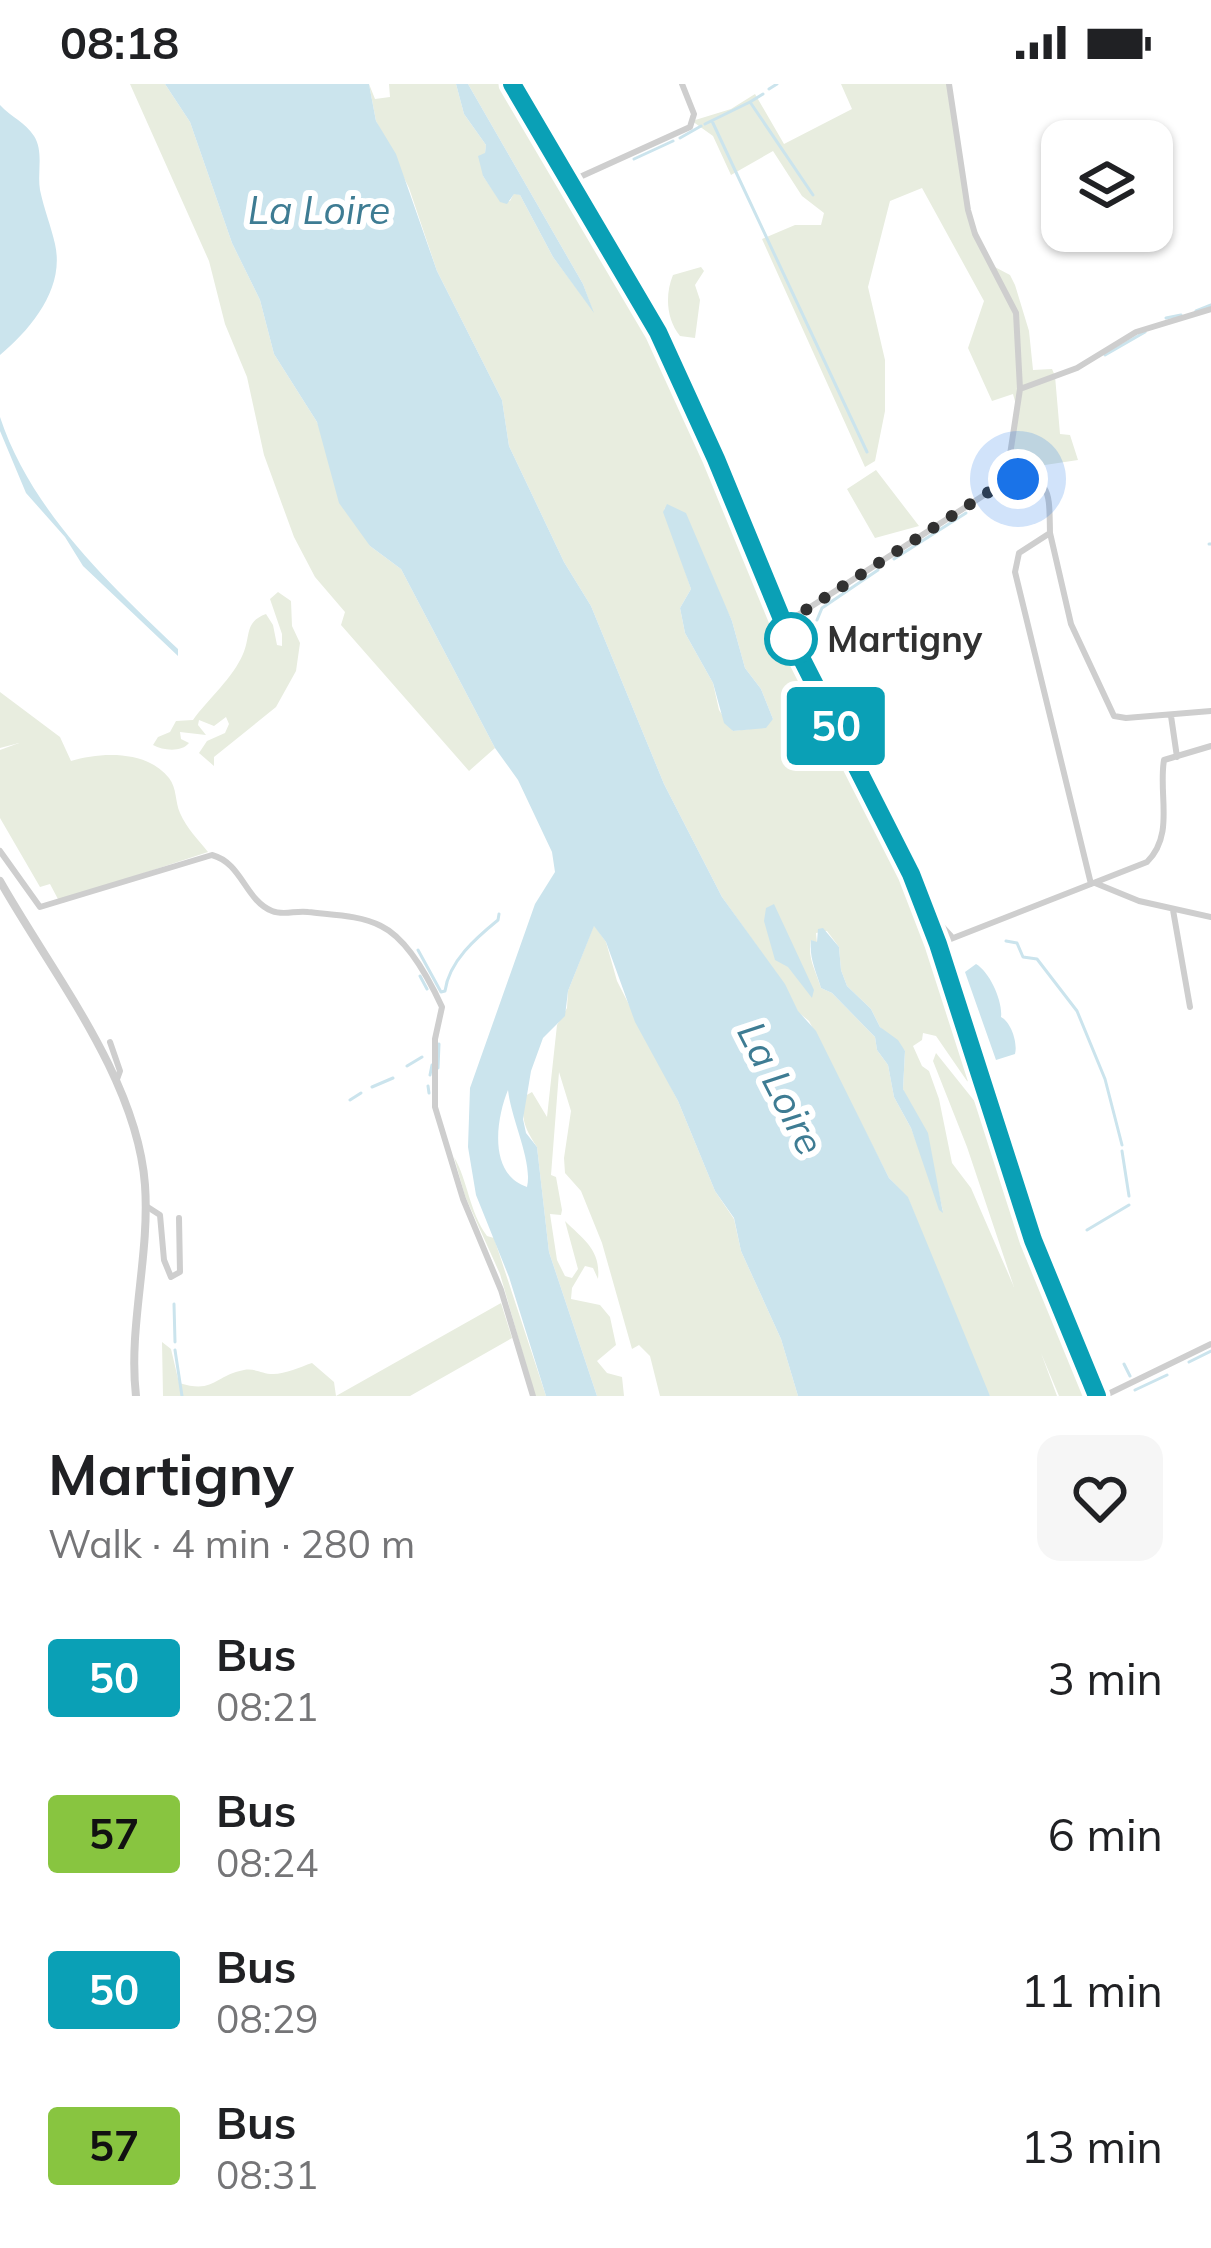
<!DOCTYPE html>
<html lang="en">
<head>
<meta charset="utf-8">
<style>
  :root { --surface:#fff; --page:#f6f6f6; --text:#202124; --muted:#757577 }
  body { margin:0; font-family:Mulish,sans-serif; background:var(--page); color:var(--text); height:100vh; display:flex; flex-direction:column; font-size:45px; white-space:nowrap }
  * { box-sizing:border-box; margin:0 }
  p { font-size:39px; color:var(--muted) }
  .icon { flex:none; width:66px; height:66px; fill:none; stroke:currentColor; stroke-width:2; stroke-linecap:round; stroke-linejoin:round }
  .map { position:relative; height:1312px; overflow:hidden }
  .details { display:flex; flex-direction:column; background:var(--surface); flex:1 }
  .details>* { flex:none }
  .badge { padding:0 24px; border-radius:9px; font-size:42px; line-height:78px }
  .fabs { position:absolute; left:1041px; top:36px; display:grid; gap:24px }
  .fabs a { display:grid; place-items:center; width:132px; height:132px; border-radius:24px; background:var(--surface); box-shadow:0 3px 9px #0004; font-size:60px }
  .you { position:absolute; width:60px; height:60px; margin:-30px; border:9px solid #fff; border-radius:50%; background:#1a73e8; box-shadow:0 0 0 18px #1a73e833 }
  .map>.badge { position:absolute; translate:-50% -50%; box-shadow:0 0 0 6px #fff }
  .round { display:grid; place-items:center; flex:none; width:126px; height:126px; border-radius:24px; background:var(--page) }
  .headline { display:flex; align-items:center; justify-content:space-between; height:204px; padding:0 48px }
  h1 { font-size:57px; font-weight:700; line-height:90px }
  ul { padding:0; list-style:none }
  li { display:flex; align-items:center; gap:36px; height:156px; padding:0 48px }
  li div { flex:1 }
  li b { display:block; font-size:45px }
  li em { font-style:normal }
  li .badge { min-width:132px; font-weight:700; text-align:center }
  .status { display:flex; justify-content:space-between; align-items:center; height:84px; padding:0 60px; background:var(--surface); direction:ltr }
  .status svg { height:33px; fill:currentColor }
  .map>svg:first-child { display:block }
  .green { fill:#e8eddf; fill-rule:evenodd }
  .water { fill:#cbe4ed; fill-rule:evenodd }
  .lines { fill:none; stroke-linecap:round; stroke-linejoin:round }
  .stream { stroke:#cbe4ed; stroke-width:3 }
  .minor { stroke:#cecece; stroke-width:6 }
  .tertiary { stroke:#cecece; stroke-width:8 }
  .primary { stroke:#a9a9a9; stroke-width:9 }
  .line-casing { stroke:#fff; stroke-width:27 }
  .line { stroke:#0aa0b6; stroke-width:18 }
  .walk { stroke:#313131; stroke-width:12; stroke-dasharray:0 21.6 }
  .stop-dot { fill:#fff; stroke:#0aa0b6; stroke-width:6 }
  .labels { text-anchor:middle; stroke-width:12; stroke-linejoin:round; paint-order:stroke }
  .stop-label { font-size:36px; font-weight:bold; fill:#313131; stroke:#fff; text-anchor:start }
  .water-label { font-size:39px; font-style:italic; fill:#3e7c93; stroke:#fff }
</style>
</head>
<body>
<div class="status"><b>08:18</b><svg viewBox="0 0 49 12"><path d="M0 12V9h3v3zM5 12V6h3v6zM10 12V3h3v9zM15 12V0h3v12zM26 1h20v11H26zM47 4h2v5h-2z"/></svg></div>
<div class="map">
<svg width="1211" height="1312" viewBox="0 0 1211 1312">
  <rect width="100%" height="100%" fill="#fff"/>
  <path class="green" d="M130 0H165L190 38 232 159 260 216 274 270 317 338 370 462 401 485 495 664 469 687 341 541 345 528 315 493 294 453 264 371 247 293 225 240 209 177Z
    M369 0 375 15 390 13 389 0H456L464 30 486 61 483 92 501 118 510 117 514 109 520 111 553 173 592 225 583 200 468 0H503L661 273 785 565 886 755 922 839 973 999 967 997 936 952 923 949 922 956 913 962 922 982 929 987 939 1015 952 1079 971 1104 1014 1203 967 1063 933 977 936 969 980 1024 1038 1194 1087 1312H1059L1041 1269 1057 1312H990L982 1298 908 1114 889 1094 809 937 798 928 784 900 722 813 664 700 591 522 564 478 509 362 502 316 437 187 409 104 376 37ZM664 424 704 477 732 537 745 584 761 605 773 635 758 644 733 647 719 626 713 599 685 549 680 524 691 505ZM827 847 839 863 841 886 847 902 871 925 880 943 905 967 903 1005 934 1087 943 1128 911 1044 894 1013 888 981 877 966 875 953 832 909 821 904C816 887 807 874 811 856L817 859 816 849Z
    M841 0H949L968 126 991 181 1010 191 1015 201 1029 247 1033 286 1052 285 1055 292 1060 350 1070 351 1078 376 1025 384 1007 379 1016 321 1013 310 992 317 968 264 984 217 922 104 890 117 868 203 885 276V327L875 377 865 383 762 155 795 141H821L824 129 802 112 773 67 731 91 713 52 692 37 731 25 755 10 784 60 852 25Z
    M701 183 704 187 695 201 700 216 695 254 680 252C666 235 665 210 673 191Z
    M876 386 919 442 875 454 847 405Z
    M278 508 291 517 292 542 300 559 296 587 276 623 214 673V682L199 669 207 657 225 649 229 640 226 633 214 642 199 636 198 641 206 651 180 648 181 655 189 659C182 668 164 667 153 661L158 653 170 648 176 637 193 636C208 615 233 594 243 570 251 552 244 538 266 530L273 541 277 561 282 562V550L270 515Z
    M0 608 60 653 71 677C101 668 147 666 169 694 177 704 175 718 180 729 187 745 198 755 208 768L59 817 50 800 40 803 0 734V666L19 659 0 664Z
    M594 841 606 858 617 897 678 1017 715 1107 734 1135 741 1167 781 1255 798 1312H660L650 1272 639 1261 632 1265 602 1159 581 1107 565 1089 564 1074 571 1027 559 988 551 1091 556 1093 562 1126 561 1131 550 1130 557 1176 565 1192 572 1194 578 1185 565 1137C584 1156 601 1166 598 1195L593 1184 585 1182 572 1204 571 1215 600 1221 610 1233 616 1261 597 1277 607 1289 622 1293 624 1312H597L549 1168 537 1063C525 1045 520 1034 525 1012L532 1008 547 1033 557 941 567 924 568 907Z
    M454 1073C468 1097 469 1127 487 1152L494 1154 546 1312H535L500 1190 465 1112Z
    M501 1219 512 1254 410 1312H163L162 1258 171 1265 179 1299C215 1310 213 1292 244 1286 255 1284 262 1290 273 1290 286 1290 300 1283 312 1279L334 1298 336 1312Z"/>
  <path class="water" d="M165 0H369L376 37 396 70 437 187 502 316 509 362 564 478 591 522 664 700 722 813 785 900 798 927 816 947 889 1094 908 1113 990 1312H798L781 1255 741 1167 734 1134 715 1107 678 1017 635 938 606 858 594 842 568 907 565 932 543 954 531 987 523 1035 526 1049 537 1063 549 1168 597 1312H546L509 1193 476 1111 468 1063 470 1004 535 820 555 788 552 768 518 696 495 664 401 485 370 462 339 419 317 338 274 270 260 216 232 159 190 38ZM508 1006C511 1035 533 1078 527 1103 488 1090 496 1035 508 1006Z
    M456 0H468L583 200 594 229 553 173 520 111 514 110 507 120 500 118 483 92 478 72 485 69 486 61 464 30Z
    M0 21C11 33 25 38 34 52 44 68 37 88 40 106 44 125 51 142 55 160 65 204 32 244 0 271Z
    M0 333C30 425 108 499 178 565V572L83 482 65 453 26 409 0 347Z
    M667 420 686 429 732 537 745 584 761 605 773 635 766 644 733 647 724 639 713 599 685 549 680 524 691 505 663 428Z
    M774 820 814 906 812 914 788 883 775 876 764 837 766 824Z
    M823 844 839 863 841 886 847 902 871 925 880 943 898 956 905 967 903 1005 928 1049 943 1129 939 1126 911 1044 894 1013 888 981 877 966 875 953 832 909 821 904C816 887 809 874 811 856L817 858 818 845Z
    M976 880C990 888 1003 918 1001 933 1011 938 1018 959 1015 970L996 976 965 888Z"/>
  <g class="lines">
    <path class="stream" d="M769 5 777 0
      M763 10 750 18 813 111
      M712 37 867 368
      M705 40 750 18
      M680 54 701 42
      M634 75 673 57
      M1196 227 1211 221
      M1166 234 1181 231
      M1105 271 1145 248
      M1209 460H1211
      M894 475 966 429
      M817 536 822 524 878 486
      M1006 857 1017 859 1023 873 1037 875 1077 927 1105 995 1122 1061
      M418 866 441 908 445 907C449 877 476 854 498 836L499 830
      M420 892 427 905
      M407 982 422 973
      M438 984 439 960
      M430 991 432 981
      M428 1002 429 1009
      M372 1003 393 994
      M350 1016 361 1009
      M1122 1067 1129 1112
      M1087 1146 1129 1121
      M174 1220 175 1258
      M175 1266 182 1312
      M1189 1278 1211 1267
      M1124 1280 1130 1292
      M1135 1306 1167 1291"/>
    <path class="minor" d="M949 0 968 126 975 150 1016 229 1020 305
      M571 97 690 43 694 30 682 0
      M1006 397 1020 305 1077 284 1136 248 1211 225
      M784 540 1006 397C1053 389 1049 411 1050 449
      M1171 632 1177 673
      M0 767 40 823 212 771C242 779 245 816 272 827 284 832 296 826 308 828 332 831 360 831 381 842 408 855 430 897 442 923L435 955V1023L463 1115 501 1206 533 1312
      M1095 799 1139 817 1211 833
      M1091 800 1015 488 1019 469 1050 449 1071 540 1114 632 1126 634 1211 627
      M1173 826 1190 923
      M928 827 951 852
      M938 860 1147 778C1175 750 1158 711 1164 676L1211 662
      M110 958 120 987 116 998
      M146 1122 160 1131 164 1176 171 1193 180 1188 179 1134
      M1104 1312 1211 1260"/>
    <path class="tertiary" d="M0 797C52 889 137 994 145 1101 150 1172 128 1243 136 1312"/>
    <path class="primary" d="M512 0 658 248 716 375 784 540 911 790 938 860 1033 1156 1097 1312"/>
  </g>
  <g class="lines">
    <g class="line-casing">
      <path id="line" d="M512 0 658 248 716 375 784 540 911 790 938 860 1033 1156 1097 1312"/>
    </g>
    <use href="#line" class="line"/>
    <path class="walk" d="M791 555 784 540 1006 397 1018 395"/>
  </g>
  <circle class="stop-dot" cx="791" cy="555" r="24"/>
  <g class="labels">
    <g class="stop-label">
      <text x="827" y="568">Martigny</text>
    </g>
    <g class="water-label">
      <text x="319" y="140">La Loire</text>
      <text transform="translate(781 1004) rotate(63)" y="14">La Loire</text>
    </g>
  </g>
</svg>
<div class="fabs">
<a><svg class="icon" aria-label="layers" viewBox="0 0 24 24"><path d="M12 4l9 5-9 5-9-5zM3 14l9 5 9-5"/></svg></a>
</div>
<div class="you" style="left:1018px;top:395px"></div>
<b class="badge" style="left:836px;top:642px;background:#0aa0b6;color:#fff">50</b>
</div>
<section class="details">
<div class="headline"><div><h1>Martigny</h1><p>Walk · 4 min · 280 m</p></div><a class="round"><svg class="icon" aria-label="heart" viewBox="0 0 24 24"><path d="M12 20l-8-8c-3-5 5-10 8-4 3-6 11-1 8 4z"/></svg></a></div>
<ul>
<li><span class="badge" style="background:#0aa0b6;color:#fff">50</span><div><b>Bus</b><p>08:21</p></div><em>3 min</em></li>
<li><span class="badge" style="background:#88c540;color:#111">57</span><div><b>Bus</b><p>08:24</p></div><em>6 min</em></li>
<li><span class="badge" style="background:#0aa0b6;color:#fff">50</span><div><b>Bus</b><p>08:29</p></div><em>11 min</em></li>
<li><span class="badge" style="background:#88c540;color:#111">57</span><div><b>Bus</b><p>08:31</p></div><em>13 min</em></li>
</ul>
</section>
</body>
</html>
